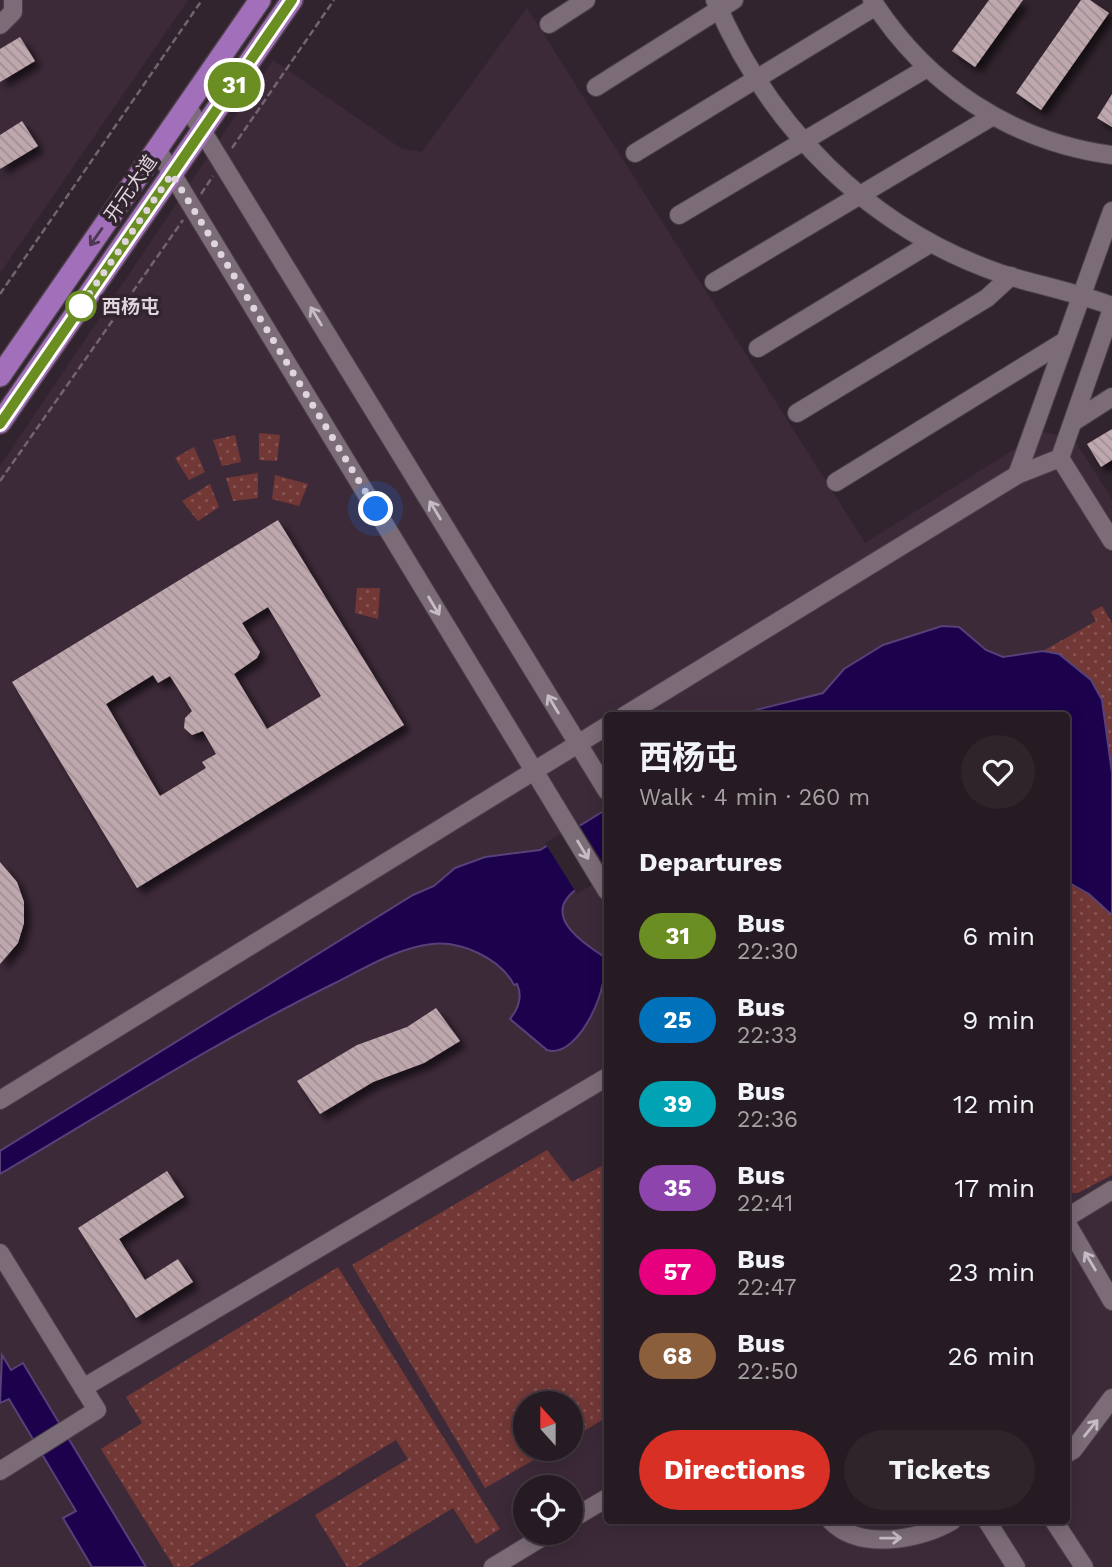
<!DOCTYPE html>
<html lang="en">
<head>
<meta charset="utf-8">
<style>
  :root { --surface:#261b22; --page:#2e242a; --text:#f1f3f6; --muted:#a4a1a5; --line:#423940; --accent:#d93025 }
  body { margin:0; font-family:"Work Sans","Noto Sans SC",sans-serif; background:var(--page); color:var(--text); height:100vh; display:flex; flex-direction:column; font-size:26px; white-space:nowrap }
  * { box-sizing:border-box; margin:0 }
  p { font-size:23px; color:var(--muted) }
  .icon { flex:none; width:38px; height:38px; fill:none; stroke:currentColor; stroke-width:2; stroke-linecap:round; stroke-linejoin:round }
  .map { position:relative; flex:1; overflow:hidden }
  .sheet { position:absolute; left:604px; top:712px; width:466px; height:812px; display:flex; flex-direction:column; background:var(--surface); border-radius:7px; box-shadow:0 4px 18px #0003,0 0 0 2px var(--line) }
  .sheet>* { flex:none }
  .badge { padding:0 14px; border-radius:23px; font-size:24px; line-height:46px }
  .needle { width:46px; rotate:339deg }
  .fabs { position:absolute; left:513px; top:1391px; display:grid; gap:14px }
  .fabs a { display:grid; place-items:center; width:70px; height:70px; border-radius:50%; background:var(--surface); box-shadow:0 4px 18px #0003,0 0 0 2px var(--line); font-size:35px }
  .you { position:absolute; width:35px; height:35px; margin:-18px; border:5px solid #fff; border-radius:50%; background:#1a73e8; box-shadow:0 0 0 10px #1a73e833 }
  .map>.badge { position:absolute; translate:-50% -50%; box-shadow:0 0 0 4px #fff }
  h2 { padding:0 35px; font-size:26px; line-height:63px }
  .round { display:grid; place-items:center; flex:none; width:74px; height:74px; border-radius:37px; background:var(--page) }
  .summary { display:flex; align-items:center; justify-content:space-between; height:119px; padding:0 35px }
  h1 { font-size:33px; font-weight:700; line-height:52px }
  .action { display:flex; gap:14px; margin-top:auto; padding:14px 35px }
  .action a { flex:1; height:80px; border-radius:42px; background:var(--accent); color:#fff; font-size:28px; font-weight:700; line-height:80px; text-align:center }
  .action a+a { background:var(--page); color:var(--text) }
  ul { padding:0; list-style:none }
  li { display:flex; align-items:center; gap:21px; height:84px; padding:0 35px }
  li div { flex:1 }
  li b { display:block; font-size:26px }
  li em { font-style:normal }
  li .badge { min-width:77px; font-weight:700; text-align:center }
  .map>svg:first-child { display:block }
  .built { fill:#3d2a39; fill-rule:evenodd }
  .grass { fill:url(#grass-dots) }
  .water { fill:#1c014d; stroke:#564178; stroke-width:2 }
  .pier { fill:#32242e }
  .building { fill:url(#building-back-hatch); fill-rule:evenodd; filter:url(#shadow) }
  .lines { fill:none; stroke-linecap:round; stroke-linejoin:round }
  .minor-casing { stroke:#4c414a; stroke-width:20 }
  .major-casing { stroke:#4c414a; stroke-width:24 }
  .path { stroke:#71656e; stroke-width:2.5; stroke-dasharray:7 3.5; stroke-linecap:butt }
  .minor { stroke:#7c6c78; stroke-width:18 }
  .major { stroke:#a270ba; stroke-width:21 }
  .oneway { stroke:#4e3751 }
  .oneway2 { stroke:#c6bcc4 }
  .line-casing { stroke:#fff; stroke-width:16 }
  .line { stroke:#6b8e23; stroke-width:10 }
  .walk { stroke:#dfd6dd; stroke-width:7; stroke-dasharray:0 12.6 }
  .stop-dot { fill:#fff; stroke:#6b8e23; stroke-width:3.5 }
  .labels { text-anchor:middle; stroke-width:7; stroke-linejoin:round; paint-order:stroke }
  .street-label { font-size:19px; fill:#dfd6dd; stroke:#32242e }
  .stop-label { font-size:19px; font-weight:bold; fill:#dfd6dd; stroke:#32242e; text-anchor:start }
</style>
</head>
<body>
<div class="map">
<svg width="1112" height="1567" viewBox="0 0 1112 1567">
  <defs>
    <pattern id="grass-dots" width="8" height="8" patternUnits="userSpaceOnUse" patternTransform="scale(1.75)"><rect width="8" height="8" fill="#723836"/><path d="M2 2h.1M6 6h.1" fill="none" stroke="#865453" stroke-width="1.8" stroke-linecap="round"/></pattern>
    <pattern id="building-back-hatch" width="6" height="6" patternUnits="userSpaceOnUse" patternTransform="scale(1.75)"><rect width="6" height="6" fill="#bea8ae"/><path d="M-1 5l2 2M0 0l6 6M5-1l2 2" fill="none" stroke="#9f8e93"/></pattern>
    <filter id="shadow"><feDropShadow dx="6" dy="6" stdDeviation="3.5" flood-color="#0009"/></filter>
  </defs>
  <rect width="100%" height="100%" fill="#32242e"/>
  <path class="built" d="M0 0H188L0 273Z
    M527 8 865 543 1042 432 1073 438 1112 499V1567H0V466L273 60 402 149 422 152ZM607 716H1066V1521H607ZM525 1404H570V1449H525ZM525 1488H570V1533H525Z"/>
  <path class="grass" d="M259 433 280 435 277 461 259 460Z
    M235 435 241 462 222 466 213 440Z
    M194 447 205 472 189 480 175 458Z
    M258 473V498L233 501 226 478Z
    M275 475 308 484 299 506 272 499Z
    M210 484 219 507 198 521 182 501Z
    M357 588H380L378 619 355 613Z
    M1102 606 1112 623V773C1098 731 1112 701 1076 668 1064 658 1057 654 1043 651L1096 621 1091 612Z
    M1066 881 1089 894 1112 915V1175L1078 1193H1066Z
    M547 1150 572 1182 607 1163V1417L571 1439 570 1404H525V1449H553L485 1488 352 1265Z
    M338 1267 500 1529 476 1544 453 1508 357 1567H347L315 1515 408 1459 396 1440 189 1567H174L101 1449 142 1423 126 1397Z"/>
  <path class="water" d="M942 626 959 627 986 650 1003 657 1043 651 1059 654 1091 680 1102 700 1112 773V915L1089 894 1066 881V716H733L823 693 844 669 883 645Z
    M607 809V871C595 878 578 885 569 896 547 920 586 945 603 956 613 982 579 1060 547 1050L510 1019C519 1008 523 997 517 984L514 985C500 958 461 941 432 944 397 948 365 968 333 984 219 1040 110 1109 0 1174V1151L413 895 434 886 455 868 485 857 540 850Z
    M2 1355 11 1370 23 1363 146 1567H92L63 1518 76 1511 9 1399 0 1403Z"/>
  <path class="pier" d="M578 823 607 869V875L577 894 545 843Z"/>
  <path class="building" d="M989 0H1023L975 67 952 51Z
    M1081 0H1090L1109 13 1041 110 1016 93Z
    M20 37 35 61 0 82V49Z
    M1112 94V127L1097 118Z
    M22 121 38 146 0 169V135Z
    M1112 429V460L1101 467 1087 444Z
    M278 520 404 725 137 888 12 682ZM268 607 321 696 267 729 234 674 257 658 260 652 242 623ZM153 675 158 683 170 676 192 711 185 718 184 728 192 735 203 731 216 754 202 762 206 768 160 796 106 704Z
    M0 862 17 882 24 902V923L18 943 0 964Z
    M436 1008 460 1041 424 1063 373 1082 320 1114 297 1081 357 1045 407 1027Z
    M167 1171 184 1197 119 1239 145 1280 178 1259 193 1282 136 1318 78 1228Z"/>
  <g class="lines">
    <g class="minor-casing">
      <path id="minor" d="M715 0C769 127 868 227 999 273 1037 285 1075 292 1112 306
        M872 0C926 85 1012 142 1112 155
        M549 24 586 0
        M0 25 13 12V0
        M596 87 734 0
        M187 106 607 791
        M157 149 607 891
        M635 153 876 6
        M679 215 927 68
        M714 282 993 116
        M758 348 931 243
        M797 413 987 298 1011 276
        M1073 422 1112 397
        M1060 458 1112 309
        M1017 475 1112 211
        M836 482 1065 341
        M624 716 1017 475 1060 458 1112 541
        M0 1100 607 726
        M1066 1218 1112 1190
        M1066 1222 1112 1301
        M0 1253 97 1410 0 1471
        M83 1388 607 1077
        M1066 1454 1073 1450 1112 1398
        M570 1520 607 1498
        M831 1521C860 1551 920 1540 952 1521
        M987 1521 1016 1567
        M1054 1521 1084 1567
        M493 1567 549 1533"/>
    </g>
    <g class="major-casing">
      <path id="major" d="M0 376 260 0
        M0 423 292 0"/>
    </g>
    <path class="path" d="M232 148 334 0
      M201 194 213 176
      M0 294 202 0
      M0 481 183 220"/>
    <use href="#minor" class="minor"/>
    <use href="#major" class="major"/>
  </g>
  <defs><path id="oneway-shaft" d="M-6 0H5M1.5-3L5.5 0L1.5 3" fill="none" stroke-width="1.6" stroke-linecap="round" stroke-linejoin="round" transform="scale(1.75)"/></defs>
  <use class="oneway" href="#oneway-shaft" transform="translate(96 237) rotate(125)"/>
  <g class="oneway2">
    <use href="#oneway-shaft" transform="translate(316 316) rotate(-121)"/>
    <use href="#oneway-shaft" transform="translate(435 510) rotate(-121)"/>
    <use href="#oneway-shaft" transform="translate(434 606) rotate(59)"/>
    <use href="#oneway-shaft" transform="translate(553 704) rotate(-121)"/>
    <use href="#oneway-shaft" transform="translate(583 850) rotate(59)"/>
    <use href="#oneway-shaft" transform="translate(1090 1261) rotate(-121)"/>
    <use href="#oneway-shaft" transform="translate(1091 1428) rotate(-51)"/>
    <use href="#oneway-shaft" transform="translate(891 1538) rotate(-1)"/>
  </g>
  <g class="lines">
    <g class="line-casing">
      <path id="line" d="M0 424 292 0"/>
    </g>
    <use href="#line" class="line"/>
    <path class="walk" d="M81 306 78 310 172 174 376 509"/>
  </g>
  <circle class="stop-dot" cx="81" cy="306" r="14"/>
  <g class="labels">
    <g class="street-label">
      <text transform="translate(130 188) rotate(-55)" y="7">开元大道</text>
    </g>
    <g class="stop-label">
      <text x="102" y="313">西杨屯</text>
    </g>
  </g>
</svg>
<div class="fabs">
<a><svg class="needle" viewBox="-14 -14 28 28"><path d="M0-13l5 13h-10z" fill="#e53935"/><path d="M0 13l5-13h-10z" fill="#a4a1a5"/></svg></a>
<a><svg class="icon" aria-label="locate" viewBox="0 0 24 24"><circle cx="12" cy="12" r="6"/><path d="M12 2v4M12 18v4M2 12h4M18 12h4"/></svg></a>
</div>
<div class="you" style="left:376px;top:509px"></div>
<b class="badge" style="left:234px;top:85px;background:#6b8e23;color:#fff">31</b>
<section class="sheet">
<div class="summary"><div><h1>西杨屯</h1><p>Walk · 4 min · 260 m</p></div><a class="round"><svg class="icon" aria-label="heart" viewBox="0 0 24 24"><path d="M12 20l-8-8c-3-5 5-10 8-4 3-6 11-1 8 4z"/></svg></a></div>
<h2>Departures</h2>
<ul>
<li><span class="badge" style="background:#6b8e23;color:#fff">31</span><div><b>Bus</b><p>22:30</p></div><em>6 min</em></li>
<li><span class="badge" style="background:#0072bc;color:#fff">25</span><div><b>Bus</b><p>22:33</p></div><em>9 min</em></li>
<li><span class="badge" style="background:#00a3b4;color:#fff">39</span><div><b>Bus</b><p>22:36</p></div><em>12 min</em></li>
<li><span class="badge" style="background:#8e44ad;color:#fff">35</span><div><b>Bus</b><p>22:41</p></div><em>17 min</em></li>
<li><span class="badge" style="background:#e6007e;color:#fff">57</span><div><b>Bus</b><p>22:47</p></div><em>23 min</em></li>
<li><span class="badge" style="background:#8b5e3c;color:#fff">68</span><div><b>Bus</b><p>22:50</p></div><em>26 min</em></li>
</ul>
<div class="action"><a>Directions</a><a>Tickets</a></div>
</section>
</div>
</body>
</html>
